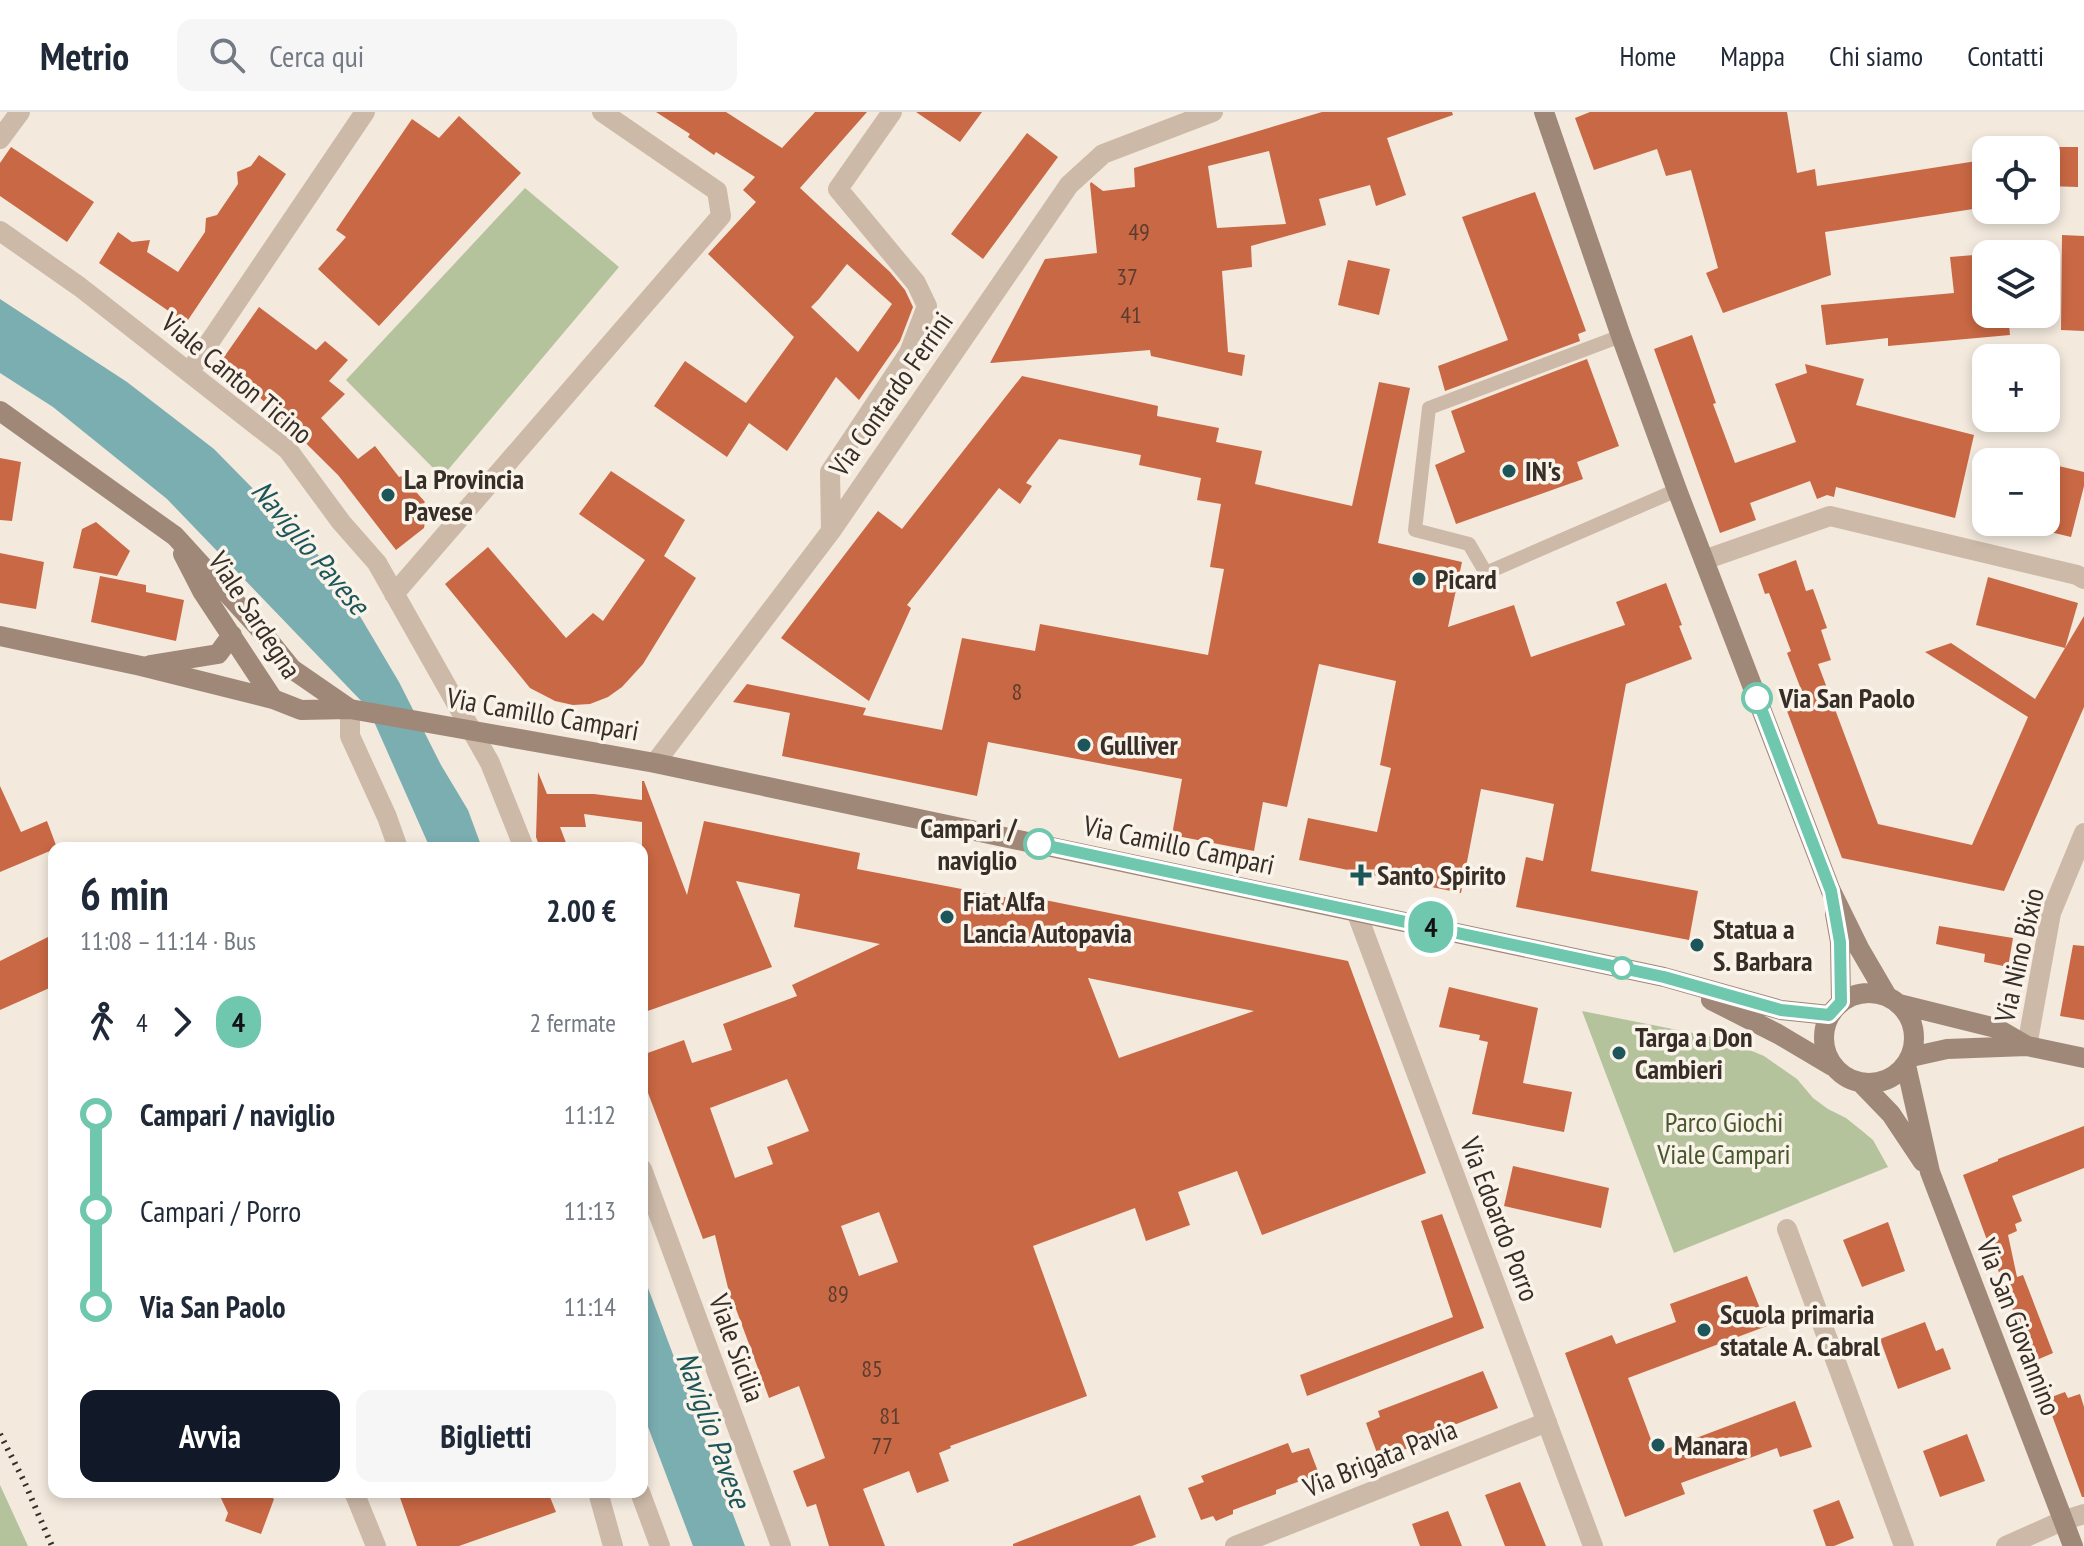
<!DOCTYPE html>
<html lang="it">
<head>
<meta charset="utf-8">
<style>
  :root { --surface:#fff; --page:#f6f6f7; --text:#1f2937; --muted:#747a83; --line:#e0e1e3; --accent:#111827 }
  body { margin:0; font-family:"PT Sans Narrow",sans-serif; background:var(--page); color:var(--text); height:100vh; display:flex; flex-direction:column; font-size:30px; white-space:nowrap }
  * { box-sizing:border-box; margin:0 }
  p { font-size:26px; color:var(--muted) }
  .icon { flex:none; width:44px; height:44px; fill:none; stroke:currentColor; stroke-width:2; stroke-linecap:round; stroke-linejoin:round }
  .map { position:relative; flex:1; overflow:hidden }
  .side { position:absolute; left:48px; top:730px; width:600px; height:656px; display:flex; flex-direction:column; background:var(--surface); border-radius:16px; box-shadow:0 4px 12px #0003 }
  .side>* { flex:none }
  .badge { padding:0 16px; border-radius:26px; font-size:28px; line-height:52px }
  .tools { position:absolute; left:1972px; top:24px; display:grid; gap:16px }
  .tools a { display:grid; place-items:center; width:88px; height:88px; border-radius:16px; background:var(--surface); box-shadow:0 4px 12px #0003; font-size:40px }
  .map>.badge { position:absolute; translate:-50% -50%; box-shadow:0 0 0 4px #fff }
  .legs { display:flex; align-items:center; gap:12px; height:88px; padding:0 32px; font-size:26px }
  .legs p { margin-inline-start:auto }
  .headline { display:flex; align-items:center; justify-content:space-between; height:136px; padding:0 32px }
  h1 { font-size:44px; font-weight:700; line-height:60px }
  .button { display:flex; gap:16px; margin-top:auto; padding:16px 32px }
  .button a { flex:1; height:92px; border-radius:16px; background:var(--accent); color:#fff; font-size:32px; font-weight:700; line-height:92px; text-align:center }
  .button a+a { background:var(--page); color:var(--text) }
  ul { padding:0 32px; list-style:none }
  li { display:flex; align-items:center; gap:28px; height:96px; font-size:30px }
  li i { display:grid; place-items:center; width:12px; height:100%; margin:0 10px; background:currentColor }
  li i::after { content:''; width:20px; height:20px; margin:-10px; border:6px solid; border-radius:50%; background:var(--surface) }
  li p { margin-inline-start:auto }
  li:first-child i { background:linear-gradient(#0000 50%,currentColor 0) }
  li:last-child i { background:linear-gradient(currentColor 50%,#0000 0) }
  header { display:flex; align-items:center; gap:48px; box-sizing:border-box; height:112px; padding:0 40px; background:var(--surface); border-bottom:2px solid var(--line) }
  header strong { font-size:38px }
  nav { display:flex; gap:44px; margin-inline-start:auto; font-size:28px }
  .search { width:560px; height:72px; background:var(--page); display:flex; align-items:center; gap:20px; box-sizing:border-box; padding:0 28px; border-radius:16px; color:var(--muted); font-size:30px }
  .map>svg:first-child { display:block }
  .green { fill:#b5c39c }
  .water { fill:#7baeb1 }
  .building { fill:#c96844; fill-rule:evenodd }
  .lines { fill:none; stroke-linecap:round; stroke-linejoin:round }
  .lane { stroke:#ccb9a8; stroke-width:14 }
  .street { stroke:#ccb9a8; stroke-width:20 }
  .secondary { stroke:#a08879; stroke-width:20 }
  .rail { stroke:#382e28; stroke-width:6; stroke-dasharray:2 6; stroke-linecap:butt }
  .line-1-casing { stroke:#fff; stroke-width:18 }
  .line-1 { stroke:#6fc7ae; stroke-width:12 }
  .poi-dot { fill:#1c565b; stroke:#faf3e9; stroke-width:3 }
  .stop-1-dot { fill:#fff; stroke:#6fc7ae; stroke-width:4 }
  .labels { text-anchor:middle; stroke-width:7; stroke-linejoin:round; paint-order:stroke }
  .number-label { font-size:24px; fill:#5c3c2f }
  .street-label { font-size:28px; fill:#382e28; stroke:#faf3e9 }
  .poi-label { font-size:28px; font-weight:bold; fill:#382e28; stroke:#faf3e9; text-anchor:start }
  .stop-label { font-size:28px; font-weight:bold; fill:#382e28; stroke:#faf3e9; text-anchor:start }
  .park-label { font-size:28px; fill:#46572b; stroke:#faf3e9 }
  .water-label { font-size:30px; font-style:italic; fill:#1c565b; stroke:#faf3e9 }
</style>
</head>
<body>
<header>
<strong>Metrio</strong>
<div class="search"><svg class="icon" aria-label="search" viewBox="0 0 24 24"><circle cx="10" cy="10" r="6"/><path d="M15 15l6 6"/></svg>Cerca qui</div>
<nav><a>Home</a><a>Mappa</a><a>Chi siamo</a><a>Contatti</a></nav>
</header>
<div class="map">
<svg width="2084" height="1434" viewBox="0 0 2084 1434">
  <rect width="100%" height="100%" fill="#f3e9dd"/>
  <path class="green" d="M525 76 619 155 442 365 346 268Z
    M1582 899 1723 927 1764 944 1797 967 1813 986 1828 997 1846 1006 1861 1018 1873 1028 1888 1055 1674 1141Z
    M0 1373 28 1434H0Z"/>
  <path class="water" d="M0 187 127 270 214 337 332 457 399 570 441 653 468 698 482 736H430L368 596 167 387 53 295 0 261Z
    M642 1160 745 1434H693L642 1299Z"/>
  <path class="building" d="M656 0H726L782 36 815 0H867L800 76 890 160 905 178 913 195 900 229 859 288 836 265 787 339 749 311 727 345 654 294 685 249 746 291 794 225 708 142 756 90 743 78 755 65 716 40 714 43 688 25 690 22ZM847 152 892 192 858 240 811 195 819 187Z
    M916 0H982L960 30Z
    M1322 0H1452L1453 3 1387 26 1406 83 1376 94 1370 73 1319 87 1326 113 1251 134 1252 155 1222 159 1228 240 1245 243 1242 264 1151 244 1150 238 990 251 1045 147 1097 141 1090 72 1091 70 1103 79 1135 75 1134 56ZM1269 39 1286 112 1217 116 1208 54Z
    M1590 0H1787L1797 61 1815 57 1817 74 1983 48 1986 69V95L1825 120 1831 163 1723 201 1706 161 1718 156 1691 58 1666 64 1657 37 1594 58 1575 6Z
    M459 4 521 61 379 214 318 157 346 125 336 118 412 7 439 26Z
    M1027 21 1058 45 983 147 951 122Z
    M11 35 94 90 67 130 0 84V51Z
    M2046 35H2078V75L2046 74Z
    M259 43 286 62 186 211 99 151 118 120 132 130 150 128 147 140 178 160 205 120 206 106 217 103 238 72 237 60 251 54Z
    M1535 80 1586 219 1578 222 1580 229 1445 279 1438 254 1508 228 1462 105Z
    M2062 123 2084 124V219L2061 218Z
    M1986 142V202H2008L2010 223 1888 234V226L1826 233 1821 193 1954 181 1950 145Z
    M1348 148 1390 157 1379 203 1338 193Z
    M259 195 316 238 325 229 348 248 329 269 345 282 321 306 358 347 375 334 399 365 402 364 425 390 420 395 426 404 424 416 396 438 338 363 222 248Z
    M1692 223 1716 291 1713 292 1735 351 1796 330 1775 272 1807 261 1805 252 1864 267 1856 293 1974 323 1955 406 1836 375 1834 385 1827 383 1817 387 1810 369 1750 391 1756 408 1720 421 1654 237Z
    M1587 247 1619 334 1577 350 1583 367 1456 412 1435 353 1465 340 1451 299Z
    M1022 264 1158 294 1157 304 1219 316 1216 330 1262 339 1255 372 1352 394 1379 270 1410 276 1378 431 1462 450 1448 515 1514 493 1531 545 1625 513 1616 490 1666 471 1682 513 1679 514 1692 547 1626 572 1591 759 1698 779 1689 828 1516 795 1526 745 1543 749 1554 692 1507 682 1481 677 1461 781 1299 748 1308 706 1377 720 1391 656 1380 653 1396 569 1319 552 1287 695 1263 690 1254 739 1172 723 1182 667 988 630 977 684 782 644 790 601 733 590 747 572 866 596 863 603 942 618 962 526 1035 539 1040 512 1208 543 1224 457 1210 455 1221 392 1197 388 1201 366 1139 353 1141 343 1059 327 1026 371 1032 374 1020 392 999 376 907 493 911 496 869 589 781 526 878 399 902 417Z
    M0 346 21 350 12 409 0 408Z
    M2046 351 2084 360V374L2071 425 2046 419Z
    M611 359 685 408 664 444 696 466 643 552 622 575 608 585 590 592 573 593 555 589 530 576 445 472 488 435 566 526 593 501 603 509 645 448 579 402Z
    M96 410 130 439 117 464 73 456 82 417Z
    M0 441 44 450 36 497 0 491Z
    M1796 448 1806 479 1813 477 1827 516 1821 518 1831 548 1818 552 1878 712 1972 733 2028 605 1925 540 1951 531 2035 587 2065 536 1976 513 1988 465 2078 491 2065 536 2084 504V595L2004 779 1842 746 1784 591 1804 585 1787 541 1791 539 1769 481 1765 482 1758 462Z
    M100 464 146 473V480L184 488 176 529 91 510Z
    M538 660 547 682H594L642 688V669H644L687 783 704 709 860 741 857 757 1024 789 1025 784 1348 849 1426 1061 1262 1123 1237 1059 1178 1080 1190 1113 1146 1129 1135 1096 1033 1134 1087 1284 950 1334 951 1336 939 1341 949 1369 917 1381 909 1359 863 1377 885 1434H829L816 1392 807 1395 793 1359 825 1346 799 1274 769 1286 736 1197H735L730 1184 715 1123 703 1127 642 965V943L684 928 692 951 732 938 723 912 797 884 792 873 880 832 794 815 800 782 736 769 772 855 642 901V710L584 702 586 715H560L568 736H540L536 725ZM1088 866 1254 899 1119 946ZM787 967 809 1019 767 1035 773 1052 735 1066 710 996ZM879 1100 898 1150 859 1164 841 1114Z
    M0 674 21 720 47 709 57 736 0 760Z
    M1939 814 2013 826 2008 855 1984 850 1985 842 1936 832Z
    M54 822V874L0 898V849Z
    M2073 833 2084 834V908L2060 904Z
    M1449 875 1538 896 1523 971 1572 980 1564 1020 1472 1002 1488 930 1479 928 1480 923 1439 915Z
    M2084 1014V1056L2012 1084 2022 1109 2015 1112 2017 1119 2008 1123 2017 1165 2023 1163 2053 1241 2032 1250 1963 1063 1998 1049V1047Z
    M1513 1054 1609 1076 1601 1116 1504 1094Z
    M1442 1102 1484 1216 1307 1284 1300 1263 1453 1205 1421 1109Z
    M1888 1110 1905 1159 1862 1175 1843 1128Z
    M1747 1164 1767 1214 1628 1266 1656 1341 1795 1289 1812 1335 1780 1345 1777 1336 1681 1371 1685 1382 1625 1405 1565 1241 1612 1223 1616 1232 1676 1210 1670 1192Z
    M1925 1210 1936 1239 1943 1236 1951 1257 1898 1277 1880 1227Z
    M1483 1259 1498 1296 1407 1331 1409 1336 1390 1342 1388 1337 1377 1341 1366 1311 1380 1305 1378 1299Z
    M2065 1280 2068 1286 2080 1282 2084 1295V1385H2082L2046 1287Z
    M1967 1322 1985 1369 1940 1385 1923 1339Z
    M1288 1331 1292 1341 1309 1336 1319 1362 1276 1378V1382L1233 1398V1402L1216 1409 1213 1404 1201 1408 1188 1376 1204 1370 1201 1364Z
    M1520 1370 1546 1434H1505L1485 1383Z
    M218 1380H264L274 1387 261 1422 225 1409 228 1401Z
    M398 1380H548L556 1400 459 1434H417Z
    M1140 1383 1156 1425 1132 1434H1013V1432Z
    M1839 1388 1854 1426 1834 1434H1826L1813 1398Z
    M1448 1399 1462 1434H1420L1412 1412Z"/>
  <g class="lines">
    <path class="lane" d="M1621 224 1429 296 1415 418 1469 432 1486 461 1677 378"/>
    <path class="street" d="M0 27 20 0
      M0 119 80 175 288 338 341 410 377 451 490 651 524 736
      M190 259 365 0
      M831 419 830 360 909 241 927 194 916 171 838 77 892 0
      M1704 448 1830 404 2077 463 2084 467
      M394 482 721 104 717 79 602 0
      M350 597V624L387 705 398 736
      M655 651 831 419 1069 73 1103 42 1213 0
      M1356 799 1593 1434
      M2027 934 2051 801 2084 721
      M642 1057 781 1434
      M1787 1117 1904 1434
      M354 1380 376 1434
      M598 1380 613 1434
      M640 1380 660 1434
      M1235 1434 1547 1310
      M2006 1434 2062 1409 2084 1402"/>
    <path class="secondary" d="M1544 0 1621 224 1677 378 1831 779 1859 836 1887 884
      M0 299 175 424 257 514 292 557 350 597
      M183 442 202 479 273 587
      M0 524 141 554 273 587 301 598 350 597 655 651 1664 865 1781 898 1829 903
      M150 553 218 542 232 523
      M1835 802 1840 830 1841 890
      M1824 926a45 45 0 1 1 90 0a45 45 0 1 1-90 0Z
      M1711 888 1778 922 1832 954
      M1899 892 1996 916 2027 934
      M1911 945 1947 937 2027 934 2084 946
      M1906 953 1930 1060 2073 1434
      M1862 972 1891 1002 1923 1050"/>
    <path class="rail" d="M0 1322 24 1369 52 1434"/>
  </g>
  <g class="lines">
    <g class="line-1-casing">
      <path id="line-1" d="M1039 732 1664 865 1781 898 1829 903 1841 890 1840 830 1831 779 1757 586"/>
    </g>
    <use href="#line-1" class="line-1"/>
  </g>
  <g class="poi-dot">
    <circle cx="1509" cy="359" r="8"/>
    <circle cx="388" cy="383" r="8"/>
    <circle cx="1419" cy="467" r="8"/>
    <circle cx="1084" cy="633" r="8"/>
    <path d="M1357 751h8v8h8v8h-8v8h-8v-8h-8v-8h8z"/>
    <circle cx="947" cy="805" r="8"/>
    <circle cx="1697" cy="833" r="8"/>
    <circle cx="1619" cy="941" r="8"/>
    <circle cx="1704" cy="1218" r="8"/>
    <circle cx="1658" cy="1333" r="8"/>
  </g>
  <g class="stop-1-dot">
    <circle cx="1757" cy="586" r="14"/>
    <circle cx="1039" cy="732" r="14"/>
    <circle cx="1622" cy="856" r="10"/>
  </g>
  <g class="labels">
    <g class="number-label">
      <text x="1139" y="128">49</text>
      <text x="1127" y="173">37</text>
      <text x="1131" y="211">41</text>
      <text x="1017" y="588">8</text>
      <text x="838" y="1190">89</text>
      <text x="872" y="1265">85</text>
      <text x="890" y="1312">81</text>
      <text x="882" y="1342">77</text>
    </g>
    <g class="street-label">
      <text transform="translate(237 266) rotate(40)" y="10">Viale Canton Ticino</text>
      <text transform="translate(891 282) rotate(-55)" y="10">Via Contardo Ferrini</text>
      <text transform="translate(255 503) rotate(57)" y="10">Viale Sardegna</text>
      <text transform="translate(543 602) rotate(10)" y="10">Via Camillo Campari</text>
      <text transform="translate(1179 733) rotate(12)" y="10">Via Camillo Campari</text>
      <text transform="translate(2019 843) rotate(-77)" y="10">Via Nino Bixio</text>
      <text transform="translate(1500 1107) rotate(69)" y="10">Via Edoardo Porro</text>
      <text transform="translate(2019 1215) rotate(69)" y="10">Via San Giovannino</text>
      <text transform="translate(737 1236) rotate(70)" y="10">Viale Sicilia</text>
      <text transform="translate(1380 1346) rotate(-22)" y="10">Via Brigata Pavia</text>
    </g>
    <g class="poi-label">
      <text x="1525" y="369">IN's</text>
      <text x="404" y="377">La Provincia<tspan x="404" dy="32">Pavese</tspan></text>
      <text x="1435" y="477">Picard</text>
      <text x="1100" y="643">Gulliver</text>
      <text x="1377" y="773">Santo Spirito</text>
      <text x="963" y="799">Fiat Alfa<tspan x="963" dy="32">Lancia Autopavia</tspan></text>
      <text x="1713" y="827">Statua a<tspan x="1713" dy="32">S. Barbara</tspan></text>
      <text x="1635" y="935">Targa a Don<tspan x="1635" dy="32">Cambieri</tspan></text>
      <text x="1720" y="1212">Scuola primaria<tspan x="1720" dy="32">statale A. Cabral</tspan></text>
      <text x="1674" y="1343">Manara</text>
    </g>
    <g class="stop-label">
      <text x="1779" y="596">Via San Paolo</text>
      <text x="1017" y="726" text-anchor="end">Campari /<tspan x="1017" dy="32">naviglio</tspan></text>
    </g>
    <g class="park-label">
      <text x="1724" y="1020">Parco Giochi<tspan x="1724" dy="32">Viale Campari</tspan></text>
    </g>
    <g class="water-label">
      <text transform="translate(310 436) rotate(50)" y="10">Naviglio Pavese</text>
      <text transform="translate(713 1318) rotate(70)" y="10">Naviglio Pavese</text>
    </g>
  </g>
</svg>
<div class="tools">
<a><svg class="icon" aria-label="locate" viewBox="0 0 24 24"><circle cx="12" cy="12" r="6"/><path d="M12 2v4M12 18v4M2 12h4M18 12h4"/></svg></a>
<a><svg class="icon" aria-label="layers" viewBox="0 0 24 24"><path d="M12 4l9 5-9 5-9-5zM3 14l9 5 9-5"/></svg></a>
<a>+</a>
<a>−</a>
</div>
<b class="badge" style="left:1431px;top:815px;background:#6fc7ae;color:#111">4</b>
<section class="side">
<div class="headline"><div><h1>6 min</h1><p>11:08 – 11:14 · Bus</p></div><b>2.00 €</b></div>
<div class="legs"><svg class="icon" aria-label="walk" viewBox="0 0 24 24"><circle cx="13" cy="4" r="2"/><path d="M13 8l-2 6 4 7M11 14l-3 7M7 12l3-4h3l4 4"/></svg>4<svg class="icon" aria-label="forward" viewBox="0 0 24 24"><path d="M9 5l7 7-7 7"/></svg><b class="badge" style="background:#6fc7ae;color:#111">4</b><p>2 fermate</p></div>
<ul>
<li><i style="color:#6fc7ae"></i><b>Campari / naviglio</b><p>11:12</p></li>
<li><i style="color:#6fc7ae"></i><span>Campari / Porro</span><p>11:13</p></li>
<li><i style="color:#6fc7ae"></i><b>Via San Paolo</b><p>11:14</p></li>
</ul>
<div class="button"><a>Avvia</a><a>Biglietti</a></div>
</section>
</div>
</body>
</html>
